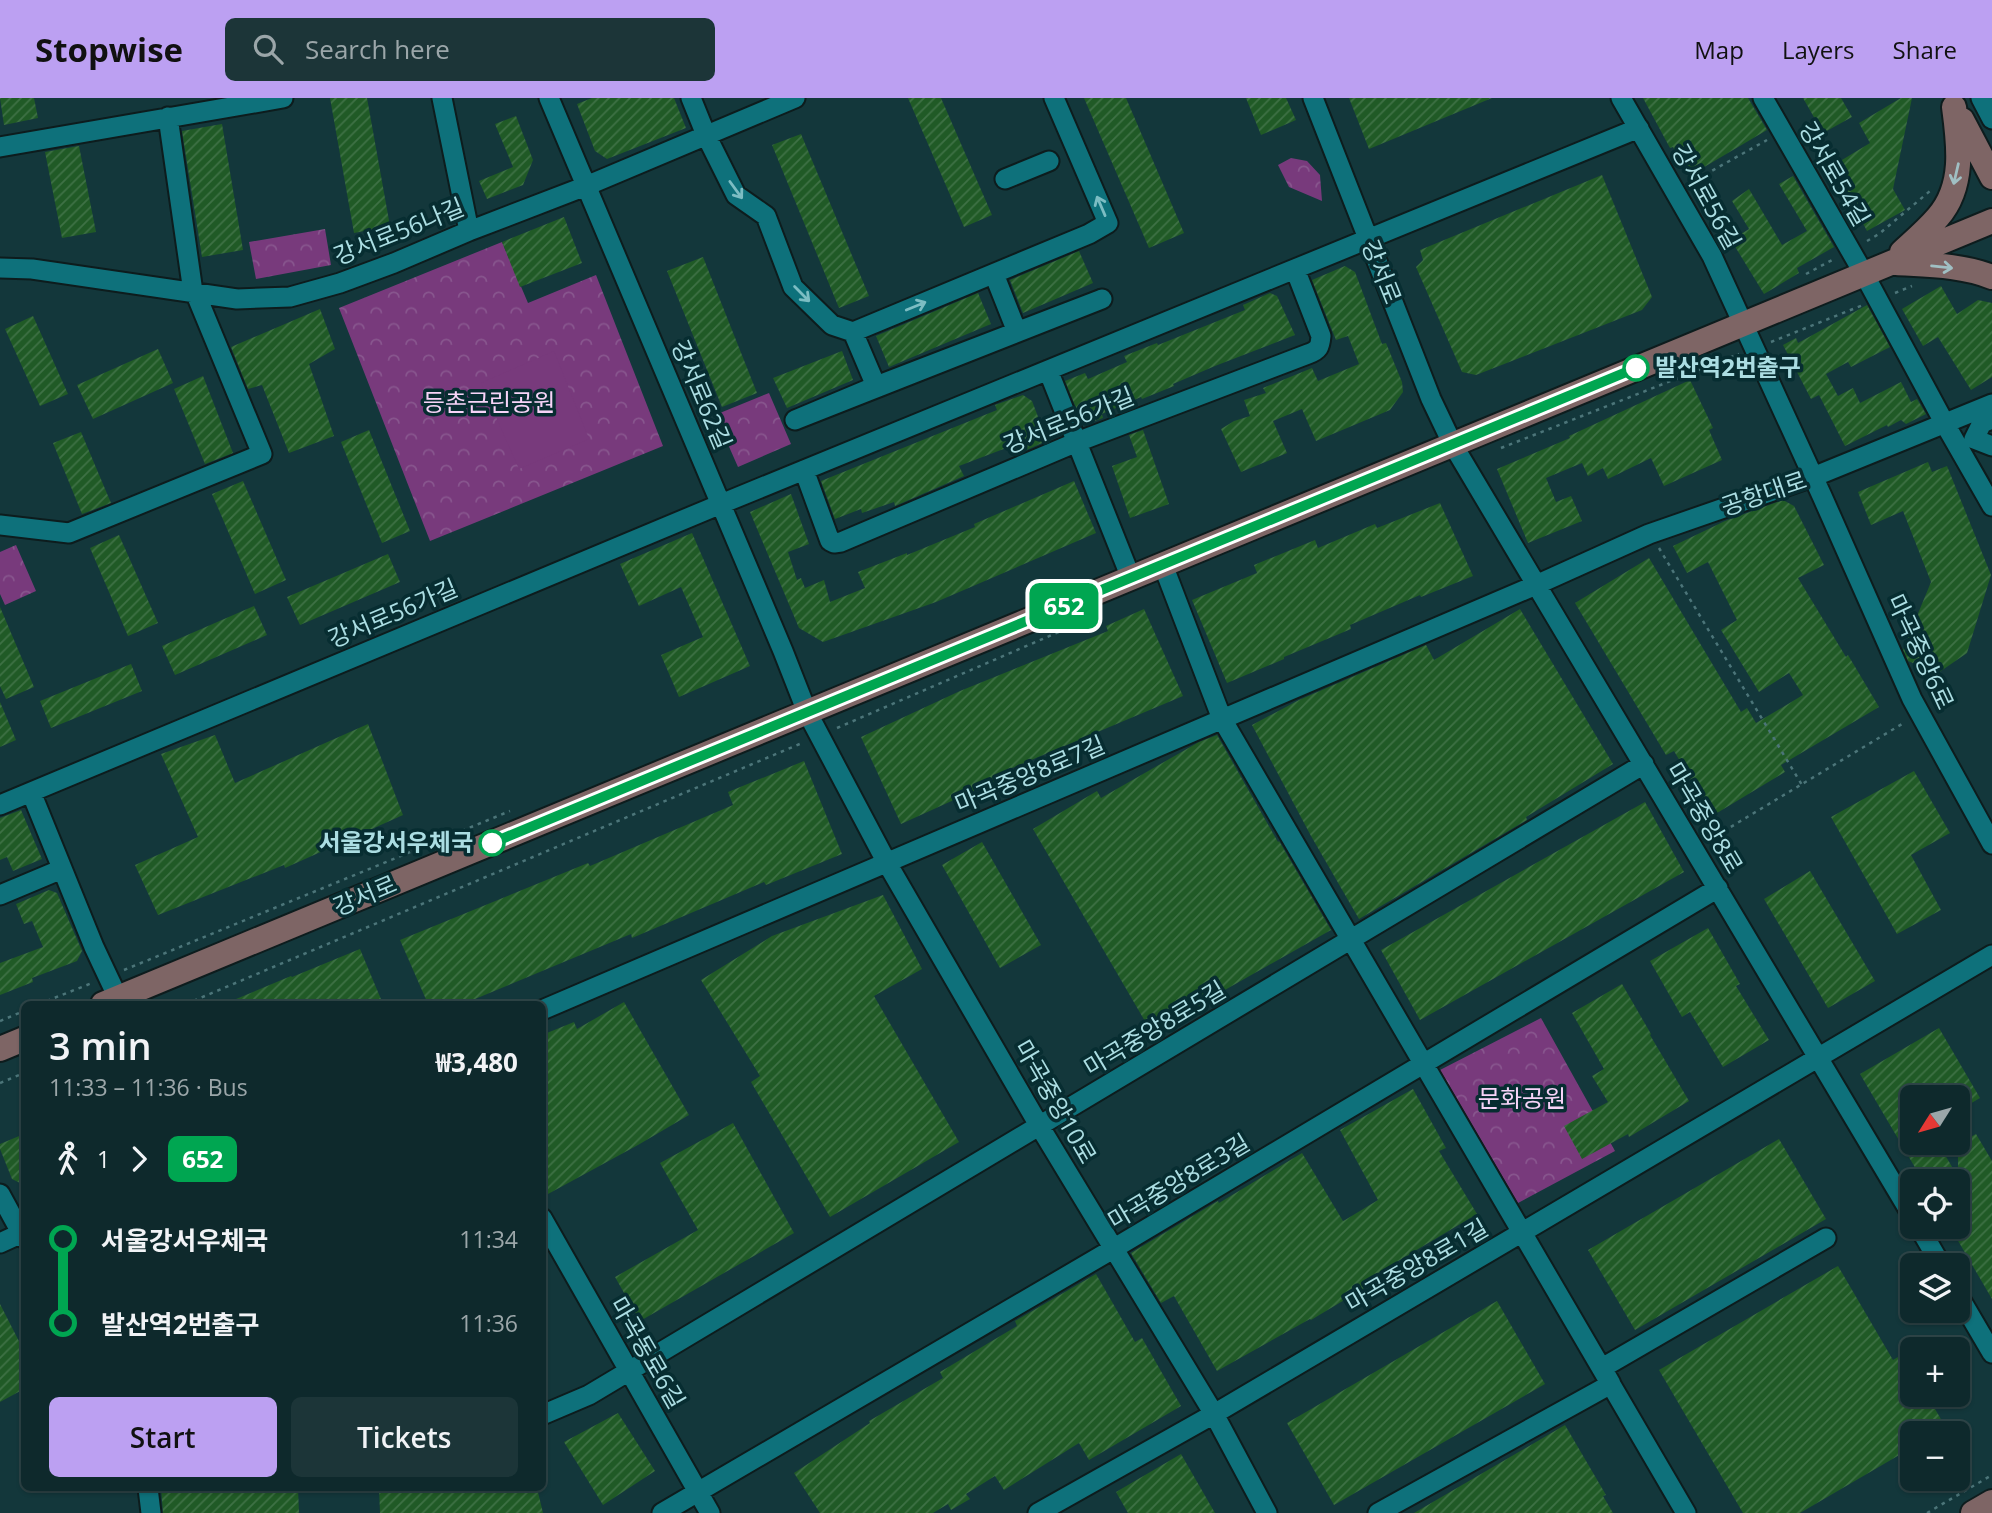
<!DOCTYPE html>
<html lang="en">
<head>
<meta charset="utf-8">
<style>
  :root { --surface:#0e292c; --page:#1c3538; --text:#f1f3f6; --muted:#9ba6a9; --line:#2e4548; --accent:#bca0f2 }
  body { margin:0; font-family:"Open Sans","Noto Sans KR",sans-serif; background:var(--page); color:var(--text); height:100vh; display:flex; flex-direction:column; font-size:26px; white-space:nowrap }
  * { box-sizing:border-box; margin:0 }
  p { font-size:23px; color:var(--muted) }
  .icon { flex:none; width:38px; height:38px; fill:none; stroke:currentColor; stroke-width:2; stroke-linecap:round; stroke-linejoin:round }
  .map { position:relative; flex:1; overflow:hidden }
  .side { position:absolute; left:21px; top:903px; width:525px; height:490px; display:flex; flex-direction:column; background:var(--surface); border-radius:10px; box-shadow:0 2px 5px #0004,0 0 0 2px var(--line) }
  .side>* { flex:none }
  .badge { padding:0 14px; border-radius:10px; font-size:24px; line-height:46px }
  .needle { width:46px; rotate:233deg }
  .tools { position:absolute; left:1900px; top:987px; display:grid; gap:14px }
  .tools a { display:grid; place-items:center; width:70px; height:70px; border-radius:10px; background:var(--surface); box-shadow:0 2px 5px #0004,0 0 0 2px var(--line); font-size:35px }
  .map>.badge { position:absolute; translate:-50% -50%; box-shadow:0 0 0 4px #fff }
  .legs { display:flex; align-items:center; gap:10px; height:77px; padding:0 28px; font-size:23px }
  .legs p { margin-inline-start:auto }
  .headline { display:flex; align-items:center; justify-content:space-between; height:119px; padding:0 28px }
  h1 { font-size:38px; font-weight:600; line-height:52px }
  .button { display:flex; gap:14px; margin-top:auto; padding:14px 28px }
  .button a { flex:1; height:80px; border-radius:10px; background:var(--accent); color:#111; font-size:28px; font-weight:600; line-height:80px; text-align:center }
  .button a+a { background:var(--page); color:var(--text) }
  ul { padding:0 28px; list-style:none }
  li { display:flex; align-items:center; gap:24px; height:84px; font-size:26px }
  li i { display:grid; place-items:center; width:10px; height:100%; margin:0 9px; background:currentColor }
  li i::after { content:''; width:18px; height:18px; margin:-9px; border:5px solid; border-radius:50%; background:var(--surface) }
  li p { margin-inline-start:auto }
  li:first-child i { background:linear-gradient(#0000 50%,currentColor 0) }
  li:last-child i { background:linear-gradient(currentColor 50%,#0000 0) }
  header { display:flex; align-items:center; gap:42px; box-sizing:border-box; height:98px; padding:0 35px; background:var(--accent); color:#111 }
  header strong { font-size:33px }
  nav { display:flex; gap:38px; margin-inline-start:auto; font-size:24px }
  .search { width:490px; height:63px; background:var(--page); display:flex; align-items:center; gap:18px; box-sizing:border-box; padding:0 24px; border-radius:10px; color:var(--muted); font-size:26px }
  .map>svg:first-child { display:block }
  .park { fill:url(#park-crowns) }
  .pitch { fill:#783a7c }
  .building { fill:url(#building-hatch) }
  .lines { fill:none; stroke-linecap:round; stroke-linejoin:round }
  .minor-casing { stroke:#0d1c1d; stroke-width:23 }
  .major-casing { stroke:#0d1c1d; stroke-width:28 }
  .path { stroke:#4c7579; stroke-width:2.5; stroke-dasharray:3.5 5; stroke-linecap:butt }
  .minor { stroke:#0e717b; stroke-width:19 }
  .major { stroke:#7e6565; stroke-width:24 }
  .oneway { stroke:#a0bfc3 }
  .oneway2 { stroke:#7cbdc3 }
  .line-1-casing { stroke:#fff; stroke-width:16 }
  .line-1 { stroke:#00a651; stroke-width:10 }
  .stop-1-dot { fill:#fff; stroke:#00a651; stroke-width:3.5 }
  .labels { text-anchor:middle; stroke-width:7; stroke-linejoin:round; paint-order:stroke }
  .street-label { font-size:24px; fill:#abdde2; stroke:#072d31 }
  .stop-label { font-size:24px; font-weight:bold; fill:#abdde2; stroke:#072d31; text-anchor:start }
  .park-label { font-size:24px; fill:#f7d4f8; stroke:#072d31 }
</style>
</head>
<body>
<header>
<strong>Stopwise</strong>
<div class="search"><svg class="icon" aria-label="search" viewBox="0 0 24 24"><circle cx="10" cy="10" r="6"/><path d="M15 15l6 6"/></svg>Search here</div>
<nav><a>Map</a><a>Layers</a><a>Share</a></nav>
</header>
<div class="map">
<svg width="1992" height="1415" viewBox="0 0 1992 1415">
  <defs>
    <pattern id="park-crowns" width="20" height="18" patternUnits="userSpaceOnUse" patternTransform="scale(1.75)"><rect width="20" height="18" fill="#783a7c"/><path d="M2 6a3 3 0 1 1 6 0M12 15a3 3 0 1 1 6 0" fill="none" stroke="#88568e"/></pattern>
    <pattern id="building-hatch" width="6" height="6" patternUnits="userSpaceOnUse" patternTransform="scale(1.75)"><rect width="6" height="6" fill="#205a26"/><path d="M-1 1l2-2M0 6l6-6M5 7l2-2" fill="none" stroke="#3e7145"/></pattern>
  </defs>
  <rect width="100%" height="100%" fill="#13373b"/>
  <path class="park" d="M1291 60 1307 63 1320 77 1322 103 1289 89 1278 67Z
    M325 131 331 167 256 181 249 144Z
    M502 144 528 205 596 177 663 348 430 443 339 210Z
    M769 295 791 346 738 369 715 317Z
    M16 447 36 493 5 507 0 496V454Z
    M1541 920 1615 1053 1518 1105 1440 972Z"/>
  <path class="pitch" d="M554 253 589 341 519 371 481 285Z"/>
  <path class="building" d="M0 0H34L38 20 4 27Z
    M330 0H367L390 128 354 135Z
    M592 0H674L686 30 607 61 595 53 577 6Z
    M908 0H941L992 117 964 129Z
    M1084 0H1126L1184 135 1149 150Z
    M1246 0H1286L1296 22 1261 37Z
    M1349 0H1492L1369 51Z
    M1643 0H1748L1767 32 1689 78 1673 49 1670 50Z
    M1803 0H1841L1852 19 1823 35Z
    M1901 0H1912L1893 91 1905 112 1867 133 1832 68 1870 45 1859 25Z
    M516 18 533 62 523 87 487 101 479 83 513 69 495 26Z
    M222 26 243 152 202 159 182 33Z
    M801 36 869 198 839 210 772 47Z
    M79 48 96 134 62 140 45 54Z
    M1602 77 1652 199 1642 212 1476 277 1462 274 1416 169 1423 162 1420 152Z
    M1793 78 1834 149 1797 170 1799 175 1764 196 1731 142 1749 131 1732 103 1749 91 1782 147 1807 133 1779 86Z
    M564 119 582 165 520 189 502 144Z
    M1079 153 1093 185 1023 215 1010 182Z
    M703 159 757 295 722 309 667 173Z
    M1345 168 1355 174 1382 246 1386 245 1402 284 1403 294 1390 312 1316 343 1302 311 1273 323 1287 355 1241 374 1221 331 1234 323 1250 318 1244 302 1266 295 1263 290 1312 270 1318 283 1359 266 1348 238 1336 242 1312 182Z
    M1941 188 1957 216 1978 202 1992 205V279L1971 292 1938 239 1923 248 1902 211Z
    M978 195 991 226 889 269 876 238Z
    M1270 195 1277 198 1295 237 1215 268 1173 286 1174 288 1142 301 1141 299 1102 316 1103 320 1083 327 1065 283 1085 275 1088 281 1127 264 1124 258 1157 245 1158 247 1245 212 1243 207Z
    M1867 207 1890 249 1851 269 1848 264 1826 276 1838 298 1853 290 1860 305 1901 284 1911 304 1917 301 1926 316 1906 326 1901 322 1888 329 1887 327 1845 348 1819 297 1811 301 1783 247 1796 240 1798 245Z
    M320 211 335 251 309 266 334 338 289 355 262 287 248 291 231 249Z
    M33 218 68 296 40 308 5 231Z
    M158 251 173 285 93 321 77 287Z
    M842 253 853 282 787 310 773 280Z
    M203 278 233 355 205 366 174 291Z
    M1690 282 1713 330 1709 332 1722 362 1664 388 1651 360 1608 381 1603 370 1588 378 1582 365 1546 380 1556 404 1571 398 1582 423 1528 445 1497 371 1570 340 1569 338Z
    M1023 297 1032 303 1045 337 1042 345 1022 354 1019 345 959 368 964 378 895 408 894 404 862 415 861 411 835 421 821 383 997 312 995 307Z
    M369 332 410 433 382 445 341 344Z
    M1143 332 1169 406 1130 420 1112 368 1137 359 1129 337Z
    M81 334 111 405 82 416 53 345Z
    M1928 364 1932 374 1947 368 1991 477 1967 555 1938 575 1908 563 1903 552 1931 484 1903 413 1871 427 1858 394Z
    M243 383 286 482 255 496 212 396Z
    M1074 383 1096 435 936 504 823 544 799 530 750 414 791 396 809 446 788 454 797 482 801 480 805 490 824 482 830 504 865 490 858 474 907 455V457L975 429 974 426Z
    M1783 402 1794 408 1824 467 1798 480 1846 559 1848 557 1879 609 1781 667 1785 674 1712 718 1674 653 1666 657 1575 505 1649 460 1741 614 1747 610 1756 625 1803 597 1789 575 1759 594 1721 532 1737 522 1708 464 1687 475 1673 448 1725 423Z
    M1440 405 1473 478 1421 499 1420 497 1350 527 1351 531 1284 559V561L1227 585 1192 502 1257 475 1254 467 1315 442 1318 450 1375 426 1377 430Z
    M692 435 750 568 679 599 661 557 703 539 681 489 639 508 620 466Z
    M119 437 158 525 128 538 90 450Z
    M388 456 400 484 300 527 287 499Z
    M254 508 267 537 175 577 162 548Z
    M0 509 34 589 6 601 0 588Z
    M1144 511 1183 598 998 676 1000 681 901 726 861 639 960 593 1108 533 1106 528Z
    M1520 511 1613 666 1526 719 1527 722 1359 821 1311 738 1252 627 1299 602 1426 547 1434 562Z
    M131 566 142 593 51 630 40 603Z
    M0 604 16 642 0 649Z
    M368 626 403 717 285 770 284 767 158 817 135 767 198 739 161 656 215 637 235 685Z
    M1217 637 1278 744 1279 743 1331 832 1216 897 1217 900 1153 937 1033 731 1097 693 1101 700 1199 644Z
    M804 663 842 756 766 787 764 784 632 840 631 836 463 906H428L400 842 588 765 590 768 733 707 728 694Z
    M1914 673 1950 735 1911 757 1941 812 1897 836 1831 719Z
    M1645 704 1684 774 1420 922 1381 852Z
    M21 712 42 761 13 773 7 759 0 762V720Z
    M982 744 1041 847 1000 870 942 767Z
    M1810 773 1875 883 1828 910 1764 801Z
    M49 792 57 795 82 853 77 863 32 880 33 884 0 897V865L43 849 32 823 24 826 16 806Z
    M883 797 922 871 874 898 959 1044 830 1119 751 984 760 978 701 882 772 838Z
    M1708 830 1740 886 1736 888 1769 942 1723 969 1690 914 1682 919 1650 863Z
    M360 851 383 906H224L291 878 292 879Z
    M1622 886 1651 936 1650 937 1689 1003 1629 1039 1628 1036 1582 1061 1564 1028 1608 1004 1592 978 1604 971 1572 915Z
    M624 904 689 1017 638 1047 548 1096 542 1087V937L574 924 577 931Z
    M1939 930 1980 1000 1958 1013V999H1913V1045H1938L1958 1079V1046L1976 1036 1992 1063V1201L1950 1129H1958V1083H1923L1860 976Z
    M1413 991 1446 1050 1439 1053 1477 1116 1378 1175 1381 1180 1311 1222 1310 1221 1217 1273 1174 1198 1161 1205 1131 1155 1218 1103 1219 1105 1302 1055 1343 1123 1345 1122 1378 1102 1340 1032Z
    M733 1025 794 1135 640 1223 615 1179 698 1132 660 1065Z
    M24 1036V1087L12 1081 0 1051V1046Z
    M1779 1041 1826 1121 1635 1232 1588 1152Z
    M1838 1168 1893 1262 1903 1256 1913 1272V1297H1927L1946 1330 1937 1335H1913V1349L1800 1415H1743L1659 1272Z
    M1096 1176 1135 1244 1142 1240 1181 1308 1089 1362 1079 1345 1004 1392 995 1378 966 1396 970 1401 951 1412 948 1406 933 1415H820L794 1375 870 1325 869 1323 943 1280 940 1274 1017 1228 1015 1223Z
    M1497 1203 1545 1286 1334 1407 1287 1325Z
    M0 1206 24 1253V1291L0 1304Z
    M618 1315 655 1373 603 1407 564 1344Z
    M1565 1327 1606 1397 1603 1398 1613 1415H1414Z
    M1181 1356 1215 1415H1128L1116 1394Z
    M161 1390H298L299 1415H163Z
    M379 1390H537L543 1415H380Z"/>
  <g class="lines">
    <g class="minor-casing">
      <path id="minor" d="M442 0 469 133
        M549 0 783 553 807 614 887 765 1040 1029 1214 1316 1267 1415
        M691 0 706 37 736 97 766 118 793 189 832 227 853 234 1089 136 1108 125 1054 0
        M1313 0 1431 301 1453 347 1913 1119
        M1621 0 1712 158 1822 398 1912 601 1992 746
        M1763 0 1864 176 1945 326 1992 408
        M1981 0 1992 21
        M168 19 193 194
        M0 49 283 0
        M1005 81 1049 63
        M0 170 32 171 237 201 290 199 340 185 394 165 469 133 586 88 795 0
        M994 176 1017 234
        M853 234 876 288 795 322 1102 201 876 288
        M1048 272 1131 480
        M1992 321 1982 325 1974 341 1992 348
        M804 372 830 443 834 445 841 444 1077 344 1308 256C1319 252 1320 249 1321 238L1295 171
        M0 427 69 435 262 356 195 194
        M1163 467 1222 621 1686 1415
        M31 694 94 849 118 900
        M0 707 721 406 1639 30
        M0 797 62 771
        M542 912 1536 487 1649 436 1813 379 1992 306
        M0 1096 24 1140
        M542 1120 710 1415
        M1919 1129 1941 1167
        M0 1145 24 1134
        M1958 1197 1992 1255
        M542 1317 589 1297 1644 666
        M148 1390 151 1415
        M662 1415 1113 1151 1718 790
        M1038 1415 1214 1316 1992 857
        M1378 1415 1611 1286 1602 1270 1826 1140"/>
    </g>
    <g class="major-casing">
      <path id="major" d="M1962 22 1992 79
        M1902 154C1914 143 1927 132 1938 119 1965 88 1959 46 1954 9
        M1896 165C1928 167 1962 167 1992 179
        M103 906 1992 123
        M0 951 24 941
        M1973 1415 1992 1404"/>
    </g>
    <path class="path" d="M1690 85 1767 42
      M1867 143 1879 136 1930 93
      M1806 176 1834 161
      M1895 195 1912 188
      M1771 244 1863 207
      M1501 350 1739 256
      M1659 450 1802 687
      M837 630 1091 520
      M1709 742 1902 626
      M124 872 510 713
      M39 906 92 885
      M186 906 802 645
      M0 923 24 913
      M0 985 24 975
      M1927 1415 1992 1377"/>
    <use href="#minor" class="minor"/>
    <use href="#major" class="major"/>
  </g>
  <defs><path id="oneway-shaft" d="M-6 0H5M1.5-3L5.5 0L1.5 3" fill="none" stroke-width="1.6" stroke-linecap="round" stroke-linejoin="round" transform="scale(1.75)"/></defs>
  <g class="oneway">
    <use href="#oneway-shaft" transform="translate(1956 76) rotate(103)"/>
    <use href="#oneway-shaft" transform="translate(1942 169) rotate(6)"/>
  </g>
  <g class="oneway2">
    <use href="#oneway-shaft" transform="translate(736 92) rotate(54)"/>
    <use href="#oneway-shaft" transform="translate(1101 108) rotate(-113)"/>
    <use href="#oneway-shaft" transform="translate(802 196) rotate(45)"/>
    <use href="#oneway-shaft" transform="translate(916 208) rotate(-22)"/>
  </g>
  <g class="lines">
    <g class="line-1-casing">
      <path id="line-1" d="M492 745 1636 270"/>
    </g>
    <use href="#line-1" class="line-1"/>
  </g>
  <g class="stop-1-dot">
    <circle cx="1636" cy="270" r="12"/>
    <circle cx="492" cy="745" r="12"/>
  </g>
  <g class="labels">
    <g class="street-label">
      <text transform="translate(1834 76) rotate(60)" y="8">강서로54길</text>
      <text transform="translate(1706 99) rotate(61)" y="8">강서로56길</text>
      <text transform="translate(399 134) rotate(-22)" y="8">강서로56나길</text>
      <text transform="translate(1381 174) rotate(68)" y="8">강서로</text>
      <text transform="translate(701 297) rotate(67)" y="8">강서로62길</text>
      <text transform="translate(1069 323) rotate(-22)" y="8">강서로56가길</text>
      <text transform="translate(1764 396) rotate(-19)" y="8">공항대로</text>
      <text transform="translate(393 516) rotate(-23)" y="8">강서로56가길</text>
      <text transform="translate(1920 554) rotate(65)" y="8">마곡중앙6로</text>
      <text transform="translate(1030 677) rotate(-23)" y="8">마곡중앙8로7길</text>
      <text transform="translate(1704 720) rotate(59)" y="8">마곡중앙8로</text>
      <text transform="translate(365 798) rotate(-23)" y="8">강서로</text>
      <text transform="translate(1155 931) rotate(-31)" y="8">마곡중앙8로5길</text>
      <text transform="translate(1055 1004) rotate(60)" y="8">마곡중앙10로</text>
      <text transform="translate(1179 1084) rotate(-31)" y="8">마곡중앙8로3길</text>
      <text transform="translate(1417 1168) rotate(-30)" y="8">마곡중앙8로1길</text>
      <text transform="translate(647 1255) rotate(60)" y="8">마곡동로6길</text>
    </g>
    <g class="stop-label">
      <text x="1655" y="278">발산역2번출구</text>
      <text x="473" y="753" text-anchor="end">서울강서우체국</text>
    </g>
    <g class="park-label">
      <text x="489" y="313">등촌근린공원</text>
      <text x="1522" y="1009">문화공원</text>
    </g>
  </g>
</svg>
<div class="tools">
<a><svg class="needle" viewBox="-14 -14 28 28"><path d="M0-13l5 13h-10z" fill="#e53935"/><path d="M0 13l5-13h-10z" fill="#9ba6a9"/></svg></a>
<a><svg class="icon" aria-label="locate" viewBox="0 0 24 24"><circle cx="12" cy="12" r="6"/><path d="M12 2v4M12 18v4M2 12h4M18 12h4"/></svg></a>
<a><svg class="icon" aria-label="layers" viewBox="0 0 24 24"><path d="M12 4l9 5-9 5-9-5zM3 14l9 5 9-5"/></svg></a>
<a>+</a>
<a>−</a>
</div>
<b class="badge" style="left:1064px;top:508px;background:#00a651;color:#fff">652</b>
<section class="side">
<div class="headline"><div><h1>3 min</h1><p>11:33 – 11:36 · Bus</p></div><b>₩3,480</b></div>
<div class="legs"><svg class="icon" aria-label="walk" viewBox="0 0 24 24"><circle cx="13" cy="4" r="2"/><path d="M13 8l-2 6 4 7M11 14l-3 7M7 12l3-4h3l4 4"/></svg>1<svg class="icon" aria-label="forward" viewBox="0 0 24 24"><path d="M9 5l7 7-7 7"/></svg><b class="badge" style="background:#00a651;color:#fff">652</b></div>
<ul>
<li><i style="color:#00a651"></i><b>서울강서우체국</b><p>11:34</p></li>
<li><i style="color:#00a651"></i><b>발산역2번출구</b><p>11:36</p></li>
</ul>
<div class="button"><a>Start</a><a>Tickets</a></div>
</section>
</div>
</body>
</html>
